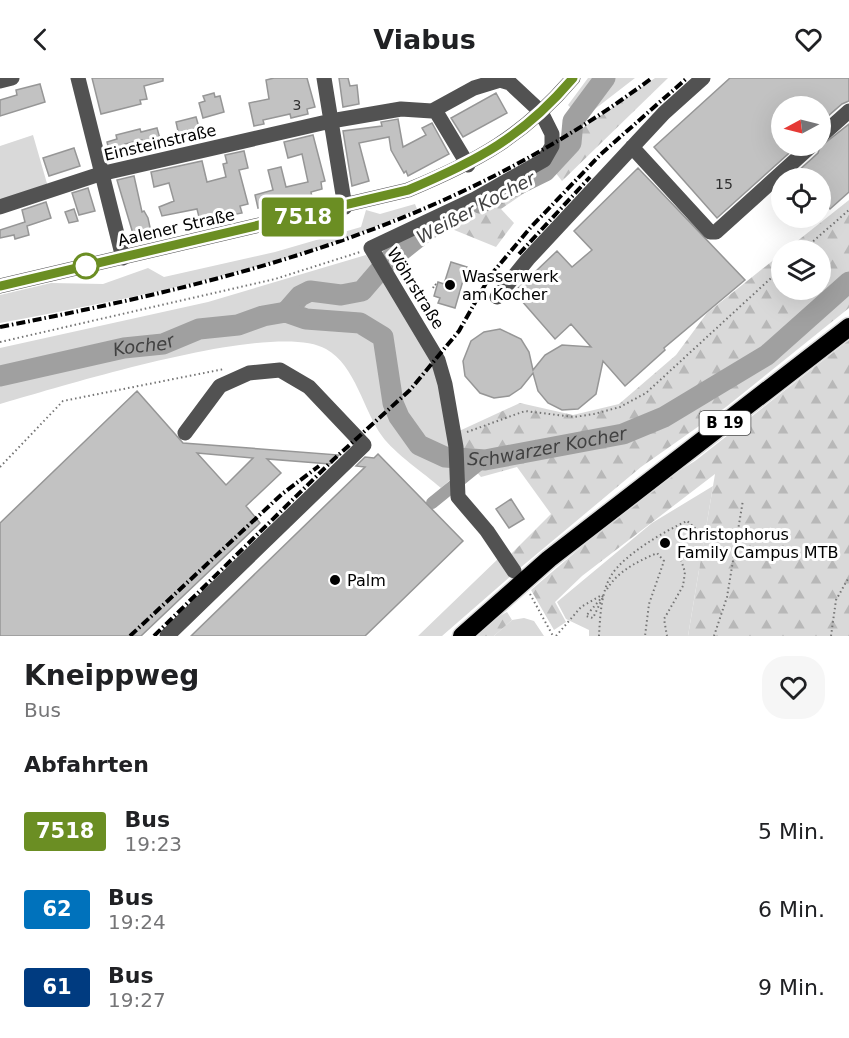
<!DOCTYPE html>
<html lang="de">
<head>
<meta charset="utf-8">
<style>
  :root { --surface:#fff; --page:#f6f6f6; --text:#202124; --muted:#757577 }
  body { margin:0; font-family:"DejaVu Sans",sans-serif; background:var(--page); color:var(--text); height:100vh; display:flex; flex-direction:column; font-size:22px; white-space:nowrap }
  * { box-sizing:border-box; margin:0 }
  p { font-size:20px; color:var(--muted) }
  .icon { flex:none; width:33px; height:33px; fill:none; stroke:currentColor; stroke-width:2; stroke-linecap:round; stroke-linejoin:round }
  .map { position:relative; height:558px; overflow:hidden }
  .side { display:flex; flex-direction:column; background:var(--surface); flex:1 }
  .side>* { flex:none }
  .badge { padding:0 12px; border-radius:4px; font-size:21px; line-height:39px }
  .needle { width:39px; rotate:263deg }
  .buttons { position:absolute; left:771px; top:18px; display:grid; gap:12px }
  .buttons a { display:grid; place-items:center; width:60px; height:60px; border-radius:50%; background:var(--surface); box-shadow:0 6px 24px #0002; font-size:30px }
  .map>.badge { position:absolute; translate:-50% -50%; box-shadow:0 0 0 3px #fff }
  h2 { padding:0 24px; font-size:22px; line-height:54px }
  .round { display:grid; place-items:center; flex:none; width:63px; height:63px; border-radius:24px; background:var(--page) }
  .headline { display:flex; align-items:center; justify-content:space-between; height:102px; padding:0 24px }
  h1 { font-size:28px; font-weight:700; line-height:45px }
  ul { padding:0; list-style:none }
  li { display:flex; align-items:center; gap:18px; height:78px; padding:0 24px }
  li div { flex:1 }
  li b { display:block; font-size:22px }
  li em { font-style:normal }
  li .badge { min-width:66px; font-weight:700; text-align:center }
  header { display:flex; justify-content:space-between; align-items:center; height:78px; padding:0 24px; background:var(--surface); font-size:27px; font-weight:700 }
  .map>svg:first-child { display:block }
  .grass { fill:#d9d9d9 }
  .forest { fill:url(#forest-firs) }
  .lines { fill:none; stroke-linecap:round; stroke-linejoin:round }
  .canal { stroke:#a0a0a0; stroke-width:12 }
  .river { stroke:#a0a0a0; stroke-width:21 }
  .building { fill:#c2c2c2; stroke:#969696; stroke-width:1.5; fill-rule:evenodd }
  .highway-casing { stroke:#dbdbdb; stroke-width:21 }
  .path { stroke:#747474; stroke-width:2; stroke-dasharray:1.5 3; stroke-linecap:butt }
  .minor { stroke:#525252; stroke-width:15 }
  .highway { stroke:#000; stroke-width:18 }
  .rail { stroke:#000; stroke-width:4; stroke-dasharray:9 3 1.5 3; stroke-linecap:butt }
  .line-casing { stroke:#fff; stroke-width:14 }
  .line { stroke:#6b8e23; stroke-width:9 }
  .stop-dot { fill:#fff; stroke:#6b8e23; stroke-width:3 }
  .poi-dot { fill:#000; stroke:#fff; stroke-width:2 }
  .labels { text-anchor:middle; stroke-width:6; stroke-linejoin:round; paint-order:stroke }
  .number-label { font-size:14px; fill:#303030 }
  .shield { fill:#fff; stroke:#4c4c4c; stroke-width:1.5 }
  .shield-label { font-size:15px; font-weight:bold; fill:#000 }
  .street-label { font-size:16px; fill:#000; stroke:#fff }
  .poi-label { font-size:16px; fill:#000; stroke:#fff; text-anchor:start }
  .water-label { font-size:18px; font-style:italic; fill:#414141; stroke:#fff }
</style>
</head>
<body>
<header><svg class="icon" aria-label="back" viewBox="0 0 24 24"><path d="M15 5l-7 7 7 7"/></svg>Viabus<svg class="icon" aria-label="heart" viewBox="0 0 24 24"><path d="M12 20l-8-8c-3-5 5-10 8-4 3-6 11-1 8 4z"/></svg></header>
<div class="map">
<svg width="849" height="558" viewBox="0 0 849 558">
  <defs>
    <pattern id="forest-firs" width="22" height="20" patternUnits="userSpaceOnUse" patternTransform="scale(1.5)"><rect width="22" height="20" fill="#d9d9d9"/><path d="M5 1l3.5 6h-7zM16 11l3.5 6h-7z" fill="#b8b8b8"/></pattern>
  </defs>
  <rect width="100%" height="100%" fill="#fff"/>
  <path class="grass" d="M588 0H635L582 41 568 27Z
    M33 57 48 109 0 124V68Z
    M415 126 417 131C285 191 141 218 0 245V217L51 205 103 206 148 190 164 199 275 174 361 149 366 132 380 136Z
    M366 177C392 217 425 259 441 305 450 333 451 373 450 402L441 410C424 395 395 376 382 358 363 332 356 288 326 271 275 241 61 309 0 326V270L208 224Z
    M713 408 688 558H589V552L566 541 557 524 652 445Z
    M501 478 512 497 442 558H418Z
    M524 540 534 543 544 558H494L512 542Z"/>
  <path class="forest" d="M655 0H668L562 103 555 94 501 131 514 145 496 169 442 147 382 182 376 170 555 69Z
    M849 122V230L726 329 641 389 520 490 511 476 551 436 517 389 481 399 460 375 457 354 520 325 573 337 619 326 676 277 707 235 781 176 782 212H820V172H786Z
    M849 262V558H688L715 396 582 498 555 524 566 544 554 552 531 512 648 412 695 383Z
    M507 534 512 542 494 558H477L494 541Z"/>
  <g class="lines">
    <path class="canal" d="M432 425 485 382"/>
    <g class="river">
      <path d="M480 125 545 93 571 65 573 43 605 0"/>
      <path d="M286 234 300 218 310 213 341 217 362 213 387 184 427 152 452 139"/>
      <path id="s1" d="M0 298 124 270 163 266 199 251 238 247 263 238 286 234 306 241 360 245 383 259 393 325 399 339 419 367 445 379 485 382 623 356 664 339 767 277 849 204"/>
    </g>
  </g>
  <path class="building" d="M92 0H163V3L144 8 147 21 140 22 141 26 101 36Z
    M274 0H307L315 29 307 31 308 36 291 40 290 36 263 42 264 46 254 48 249 25 269 21 266 2Z
    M339 0H348L350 8 357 7 359 26 343 29Z
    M730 0H849V23L842 26 820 45V28H782V68H797L717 140 654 69Z
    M40 6 45 24 0 38V22L17 17 16 12Z
    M214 15 215 19 220 18 224 34 203 40 199 25 205 23 203 18Z
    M496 15 507 35 463 59 451 40Z
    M196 39 201 56 180 62 176 44Z
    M398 41 403 69 426 57 422 50 432 45 449 76 408 98 406 93 404 95 391 72 389 59 359 65 369 103 352 108 343 53 382 48 381 44Z
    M849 46V114L830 131 820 120V100H803L797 94 818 75 820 69Z
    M157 50 162 68 145 72 142 62 125 66 128 75 111 80 107 64 117 61 116 57 140 51 141 54Z
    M313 57 325 103 321 104 322 111 311 114 312 119 258 130 255 117 273 112 268 92 281 89 286 109 308 104 302 76 288 80 284 64Z
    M74 70 80 88 49 98 43 80Z
    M244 73 248 90 239 92 248 126 240 128 242 135 200 143 197 131 162 138 159 129 174 123 169 105 154 109 151 94 202 83 207 104 226 99 223 86 227 85 225 77Z
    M638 90 745 202 664 270 665 272 625 308 603 283 596 316 578 331 562 332 548 325 538 313 533 295 521 310 509 318 494 320 480 315 465 298 463 283 471 263 484 254 500 251 521 261 529 274 533 292 545 277 562 267 591 269 571 246 555 261 514 214 557 173 572 189 592 172 574 153Z
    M134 98 142 134 144 133 148 140 151 154 134 159 117 102Z
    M88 110 95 133 79 137 72 115Z
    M46 124 51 140 27 148 29 157 15 161 14 157 0 160V152L25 144 22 132Z
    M74 131 78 143 69 145 65 134Z
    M451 184 467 189 455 230 438 225 440 220 434 218 438 204 444 206Z
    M137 313 183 365 339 377 330 386 267 381 281 395 246 428 260 445 141 558H0V445ZM197 375 253 380 226 407Z
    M378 376 463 463 365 558H191L365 389 356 388 365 379 374 380Z
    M511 421 524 441 509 450 496 431Z"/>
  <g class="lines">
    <g class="highway-casing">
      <path id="highway" d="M462 558 549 481 849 249"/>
    </g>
    <path class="path" d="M803 172 849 132
      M433 210 435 206 437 208
      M0 264 275 201 360 174
      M467 354 525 333 574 339 594 336 620 329 646 315 782 190
      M0 389 63 323 224 291
      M607 511C619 492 637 484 657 475L664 483 649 526 645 558
      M530 516 553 558
      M603 518 586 538 593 540 603 519
      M556 558 581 529 602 517
      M599 558C600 540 601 514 611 498 623 477 665 453 687 443L695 450V455L681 466 678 473 685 494 683 508 664 541 667 558
      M714 558 727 519 743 422
      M831 558 836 522 849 499"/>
    <path class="minor" d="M78 0 123 180
      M324 0 345 129
      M0 3 12 0
      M435 32 468 87
      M820 59 849 33
      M632 69 710 154H716L811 68
      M0 129 100 96 331 43 401 31 432 33 474 10 500 2 510 5 541 34 552 56V68L544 82 475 121 371 170 438 282 445 306 456 369 458 419 487 453 514 493
      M0 208 408 112C476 84 524 58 573 0
      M497 219 528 181 664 35 703 0
      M167 558 364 367 309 309 280 292 249 295 220 308 185 355"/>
    <use href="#highway" class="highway"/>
    <path class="rail" d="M519 176 590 99
      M0 249C240 202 452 149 652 0
      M130 558 282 416 319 388
      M154 558 333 382 410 312 459 253 490 198 531 149 601 76 687 0"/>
  </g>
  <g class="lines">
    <g class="line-casing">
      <path id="line" d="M0 208 408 112C477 83 523 59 573 0"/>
    </g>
    <use href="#line" class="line"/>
  </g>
  <circle class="stop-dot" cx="86" cy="188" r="12"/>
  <g class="poi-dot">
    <circle cx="450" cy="207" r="6"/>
    <circle cx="665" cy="465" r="6"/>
    <circle cx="335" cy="502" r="6"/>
  </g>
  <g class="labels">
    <g class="number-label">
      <text x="297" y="32">3</text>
      <text x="724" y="111">15</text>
    </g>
    <rect class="shield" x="699.5" y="333" width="51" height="24" rx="4.5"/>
    <g class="shield-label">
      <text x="725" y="350">B 19</text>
    </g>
    <g class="street-label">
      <text transform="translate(160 64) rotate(-13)" y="6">Einsteinstraße</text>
      <text transform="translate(176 149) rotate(-13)" y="6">Aalener Straße</text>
      <text transform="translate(416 210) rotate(58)" y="6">Wöhrstraße</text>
    </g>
    <g class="poi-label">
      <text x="462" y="204">Wasserwerk<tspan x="462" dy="18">am Kocher</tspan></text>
      <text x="677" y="462">Christophorus<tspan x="677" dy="18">Family Campus MTB</tspan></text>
      <text x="347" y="508">Palm</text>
    </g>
    <g class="water-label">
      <text transform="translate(476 130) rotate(-28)" y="6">Weißer Kocher</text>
      <text dy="6" stroke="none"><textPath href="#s1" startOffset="147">Kocher</textPath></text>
      <text dy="6" stroke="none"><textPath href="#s1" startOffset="645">Schwarzer Kocher</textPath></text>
    </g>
  </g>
</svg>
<div class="buttons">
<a><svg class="needle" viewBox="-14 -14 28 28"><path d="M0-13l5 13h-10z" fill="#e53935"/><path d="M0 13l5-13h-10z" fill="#757577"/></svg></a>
<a><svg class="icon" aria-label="locate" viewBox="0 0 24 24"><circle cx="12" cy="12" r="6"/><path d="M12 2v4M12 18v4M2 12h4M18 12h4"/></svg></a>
<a><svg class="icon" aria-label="layers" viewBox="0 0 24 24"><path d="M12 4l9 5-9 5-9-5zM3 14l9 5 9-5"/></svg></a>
</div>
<b class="badge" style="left:303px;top:139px;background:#6b8e23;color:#fff">7518</b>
</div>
<section class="side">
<div class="headline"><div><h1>Kneippweg</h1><p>Bus</p></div><a class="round"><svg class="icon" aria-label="heart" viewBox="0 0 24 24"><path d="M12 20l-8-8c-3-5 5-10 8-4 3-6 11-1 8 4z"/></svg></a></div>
<h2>Abfahrten</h2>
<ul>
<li><span class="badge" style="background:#6b8e23;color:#fff">7518</span><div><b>Bus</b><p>19:23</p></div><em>5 Min.</em></li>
<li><span class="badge" style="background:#0072bc;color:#fff">62</span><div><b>Bus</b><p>19:24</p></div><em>6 Min.</em></li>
<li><span class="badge" style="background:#003b80;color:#fff">61</span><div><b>Bus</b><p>19:27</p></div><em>9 Min.</em></li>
</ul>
</section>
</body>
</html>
